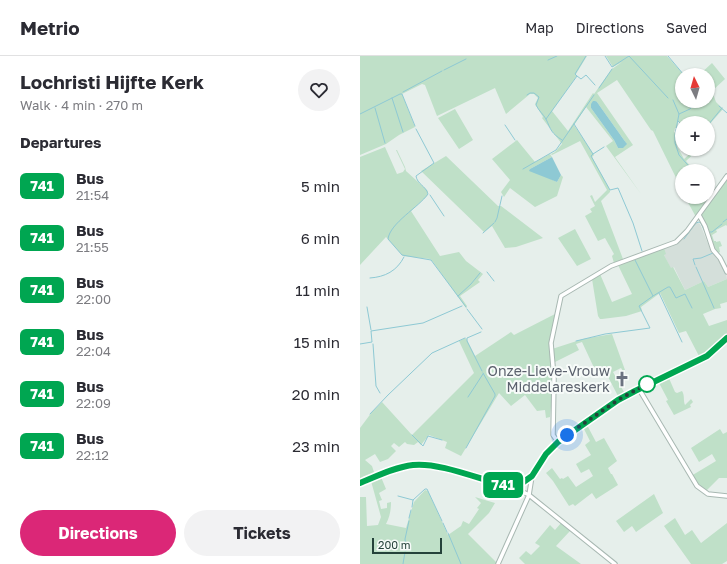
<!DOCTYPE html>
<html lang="en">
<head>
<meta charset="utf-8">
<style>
  :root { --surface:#fff; --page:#f2f2f3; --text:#2b2b33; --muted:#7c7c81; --line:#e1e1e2; --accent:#db2777 }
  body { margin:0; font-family:"Golos Text",sans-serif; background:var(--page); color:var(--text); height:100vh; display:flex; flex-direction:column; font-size:15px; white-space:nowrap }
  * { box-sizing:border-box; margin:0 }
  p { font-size:13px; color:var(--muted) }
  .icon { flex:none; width:22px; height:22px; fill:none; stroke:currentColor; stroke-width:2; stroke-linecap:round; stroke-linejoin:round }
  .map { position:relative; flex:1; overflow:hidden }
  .drawer { display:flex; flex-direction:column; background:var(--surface); width:360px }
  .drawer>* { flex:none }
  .badge { padding:0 8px; border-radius:6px; font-size:14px; line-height:26px }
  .needle { width:26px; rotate:355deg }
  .fabs { position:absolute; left:315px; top:12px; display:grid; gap:8px }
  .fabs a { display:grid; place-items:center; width:40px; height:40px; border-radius:50%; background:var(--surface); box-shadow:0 1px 3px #0004; font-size:20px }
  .scale { position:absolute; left:12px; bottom:10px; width:70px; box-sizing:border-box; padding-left:4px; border:2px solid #24423a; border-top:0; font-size:11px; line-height:14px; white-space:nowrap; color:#24423a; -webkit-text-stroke:3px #f7fbf9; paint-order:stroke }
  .you { position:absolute; width:20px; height:20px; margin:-10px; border:3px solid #fff; border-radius:50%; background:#1a73e8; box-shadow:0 0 0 6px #1a73e833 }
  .map>.badge { position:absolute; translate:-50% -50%; box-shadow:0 0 0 2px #fff }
  h2 { padding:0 20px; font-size:15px; line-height:36px }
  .round { display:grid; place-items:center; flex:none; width:42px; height:42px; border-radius:21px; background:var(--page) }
  .summary { display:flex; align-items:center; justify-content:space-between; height:68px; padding:0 20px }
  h1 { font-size:19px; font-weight:700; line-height:30px }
  .button { display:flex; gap:8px; margin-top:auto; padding:8px 20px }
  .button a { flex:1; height:46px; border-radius:24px; background:var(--accent); color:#fff; font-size:16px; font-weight:700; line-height:46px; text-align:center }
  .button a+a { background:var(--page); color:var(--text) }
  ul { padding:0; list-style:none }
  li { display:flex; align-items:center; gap:12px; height:52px; padding:0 20px }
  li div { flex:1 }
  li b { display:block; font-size:15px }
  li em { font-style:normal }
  li .badge { min-width:44px; font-weight:700; text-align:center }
  header { display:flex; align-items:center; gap:24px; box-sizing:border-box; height:56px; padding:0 20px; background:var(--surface); border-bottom:1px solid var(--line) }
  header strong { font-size:19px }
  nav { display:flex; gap:22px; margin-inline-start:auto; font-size:14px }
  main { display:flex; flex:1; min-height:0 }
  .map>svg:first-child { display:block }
  .built { fill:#d4dfda }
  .green { fill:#bfe0c8; fill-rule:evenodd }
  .water { fill:#8ec9d4 }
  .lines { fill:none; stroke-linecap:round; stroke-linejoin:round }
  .stream { stroke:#8ec9d4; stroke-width:1 }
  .minor-casing { stroke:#a8b8b2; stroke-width:5.5 }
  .minor { stroke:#fff; stroke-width:3.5 }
  .line-casing { stroke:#fff; stroke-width:9 }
  .line { stroke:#00a651; stroke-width:6 }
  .walk { stroke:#24423a; stroke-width:4; stroke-dasharray:0 7.2 }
  .stop-dot { fill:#fff; stroke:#00a651; stroke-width:2 }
  .labels { text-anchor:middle; stroke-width:4; stroke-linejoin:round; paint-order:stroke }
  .worship-label { font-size:14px; fill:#5b616d; stroke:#f7fbf9; text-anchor:end }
</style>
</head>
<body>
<header>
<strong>Metrio</strong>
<nav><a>Map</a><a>Directions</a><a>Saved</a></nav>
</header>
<main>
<section class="drawer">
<div class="summary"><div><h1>Lochristi Hijfte Kerk</h1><p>Walk · 4 min · 270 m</p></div><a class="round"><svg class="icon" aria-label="heart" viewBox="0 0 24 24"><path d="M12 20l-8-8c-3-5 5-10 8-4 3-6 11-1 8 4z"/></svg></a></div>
<h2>Departures</h2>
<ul>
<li><span class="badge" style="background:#00a651;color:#fff">741</span><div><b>Bus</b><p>21:54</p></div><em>5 min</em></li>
<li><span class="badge" style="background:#00a651;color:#fff">741</span><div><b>Bus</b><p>21:55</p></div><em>6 min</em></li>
<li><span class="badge" style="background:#00a651;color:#fff">741</span><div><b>Bus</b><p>22:00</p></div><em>11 min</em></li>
<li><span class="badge" style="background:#00a651;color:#fff">741</span><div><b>Bus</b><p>22:04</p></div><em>15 min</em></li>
<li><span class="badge" style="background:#00a651;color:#fff">741</span><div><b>Bus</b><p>22:09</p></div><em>20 min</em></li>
<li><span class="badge" style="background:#00a651;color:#fff">741</span><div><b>Bus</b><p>22:12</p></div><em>23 min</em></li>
</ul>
<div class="button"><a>Directions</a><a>Tickets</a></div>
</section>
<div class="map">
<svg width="367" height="508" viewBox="0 0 367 508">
  <rect width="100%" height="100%" fill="#e6efeb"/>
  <path class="built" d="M335 167H338L340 168 351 195 359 205 365 217 366 216 367 223 348 231 344 225 325 234 314 211 311 213 304 199V192L312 190 324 182Z"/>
  <path class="green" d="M0 0H227L216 18V21L192 55 208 75 233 37 234 38 252 13 262 6 253 11 246 0H307L324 19H322V45H348V19H339L352 7 365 23 352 35 356 46 363 53 348 70V67H322V69L318 65 317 72H315L314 76 316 77 317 90 324 103 335 93H339L326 105 332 112 330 114 331 115H322V134L293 75 291 74 257 24 237 37 273 89 255 101 281 138 246 90 253 85 226 51 214 69 234 99 232 101 250 134V136L241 145 263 203 254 207 252 200 254 198 245 182 238 185 225 160 232 156 230 153 235 150 230 140 232 139 235 146 247 134 220 85 192 99 191 98 195 96 202 88 182 62 183 61 175 48 178 42 174 38H170L146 58 135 32 77 60 65 29 62 28 42 38 55 71 39 79 26 88 0 99ZM237 46 264 84 266 87C265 91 262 92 258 92L254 84 231 52Z
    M95 53 113 84 99 93 78 62Z
    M157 84 175 106 190 98 192 101 170 113 197 126 201 119 203 121 197 140 175 151 150 132 144 141 141 136 150 124 132 103Z
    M25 91 37 118 43 116 45 113 36 94H37L45 111 46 115 68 135 67 140 51 155 80 200 99 196 106 205 123 218 118 224 120 226 100 240 107 250 106 252 73 206 70 203 43 200 26 181 0 209V101Z
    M86 100 138 150H141L183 182 156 191 145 192 132 170 124 176 61 115Z
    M366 124H367V170L366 169 356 174 357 176 352 179 354 185H356V186L360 185 362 190 359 191 360 196 358 197 353 191 341 159Z
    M348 136 351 141 336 161 325 141H348Z
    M215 173 231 203 217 210 198 182Z
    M304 192 306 198 304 199 311 212 313 211 325 234 344 225 348 231 367 223V246L360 248 361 252 355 253 343 258 349 270 367 264V280L340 302 326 275 319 277 300 237 281 251 282 255 266 260 242 263H240L238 260 232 223 240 218 252 246 272 238 258 209Z
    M195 258 189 286 193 330 190 361 186 362 185 354 177 355 165 339 151 350 139 337 101 400 85 392 87 386 69 379 61 389 58 386 54 389 47 388 45 386 39 391 34 387 31 390 36 395 28 403 20 406 15 398 5 404 12 410 15 419 0 425V372L12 356 22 346 52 379 114 317 99 285 106 282 115 300 151 276 154 279Z
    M252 278 265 314 263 315 261 312 253 316 265 338 259 342 244 313 236 316 222 286 216 288 219 294 195 306 196 322 195 325 192 293 223 283Z
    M308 320 315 336 317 337 322 335C325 340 323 344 325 349L331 343 333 346 330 349 331 351 314 359 306 345 308 344 298 325Z
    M227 369 236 386 244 382 257 405 248 412 251 418H252L258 429 236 443 232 437 215 450 213 448 209 450 193 425 186 417 192 412 200 423 202 422 203 423 208 420 216 431 233 420 229 413 221 417 216 408 231 399 225 389 230 385 223 371Z
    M360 373 363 378 367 376V422H359L346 435 341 432 331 420 356 405 352 398 339 406 331 392Z
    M21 421 26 433 19 437 22 444 19 445 21 453 27 452V447L31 446C31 453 30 461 26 468L46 472 54 446 65 434 68 435 88 479 101 470 103 465 109 468 119 453 117 452 121 447 115 441 135 447 129 457 108 478 137 507 136 508H0V441H6L7 470 18 469 21 461 11 425Z
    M294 438 303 457 276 476 272 470 264 476 256 465Z
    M315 462 325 479 332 474 341 487 367 467V505L362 508H331L304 470Z
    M201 467 210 475 196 490 221 508H165L159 502 166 495 171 499 180 490 175 487 190 469 195 474Z"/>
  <path class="water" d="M233 45H235L237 46 264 84 267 88 263 92H258L254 84 231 52V48Z
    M192 101 201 119 197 126 169 115 170 113Z"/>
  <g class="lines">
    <path class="stream" d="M245 0 252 11 269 0
      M269 0 308 42
      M308 0 324 19
      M188 4 197 0
      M84 14 106 3
      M217 20 221 23 226 19 235 29
      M239 32 252 13
      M43 36 82 15
      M167 39 170 37H174L179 41 176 49C179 55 183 58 186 63 191 74 191 77 202 84
      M32 42 43 76
      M313 44 319 58 315 79V87L319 99 333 115
      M359 50 367 57
      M15 52 25 87
      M0 58 40 38H42L55 70
      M319 58 330 53 337 45
      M186 63 217 20 215 18 226 0
      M318 65 322 69
      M214 68 233 98 244 91
      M145 69 155 84
      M348 69 362 52
      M56 73 74 107 56 120C57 128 66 130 68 138 59 151 30 167 28 183L42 199 71 204 106 251
      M233 98 231 100 250 134 258 132 273 167 282 195
      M163 113 196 94 234 39
      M70 139 84 160
      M135 166 137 162 142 140
      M363 166 367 163
      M350 176H352L362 168
      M123 177 134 167
      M324 183 336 167 339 166 341 167 344 174
      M348 184 353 197 355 199
      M335 209 333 203 341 202 353 197
      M336 211 354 252
      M363 212 365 217
      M127 216 134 225
      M10 222C25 221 37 215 44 201
      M299 237 322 286
      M98 240 111 228 120 217
      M293 240 308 231H310L316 242 325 238 332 252
      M7 251 11 274
      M107 253 122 273
      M121 276 107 282V285L122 315
      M216 285 245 278 290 272 279 250 293 240 275 204
      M0 288 12 286 11 275 63 267 102 250
      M13 288 16 330 20 337
      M108 341 123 318
      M10 358 28 339 72 297 105 282
      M52 379 63 390 68 380 82 384
      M106 392 135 340V338L123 317
      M38 440 53 444
      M52 451 53 444 65 433H67L82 465
      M49 462 51 454
      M83 467 87 476
      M88 477 101 508
      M46 494 45 483 49 465
      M43 508 45 496"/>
    <g class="minor-casing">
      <path id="minor" d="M339 159 345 170 353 194 360 202 367 216
        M279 333 337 430 348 438 367 440
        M198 386 193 379 194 322 191 287 201 240 251 210 316 186 327 175 367 120
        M0 427 40 412 51 409H70L155 432 169 439 255 508
        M155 432 172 420 185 398 198 386 258 345 275 335 347 300 367 282
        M138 508 169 439 172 420"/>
    </g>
    <use href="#minor" class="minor"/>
  </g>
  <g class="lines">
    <g class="line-casing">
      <path id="line" d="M0 427C17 420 35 411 53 409 82 406 125 426 155 432L172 420 186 398 198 386 258 344 275 335 347 300 367 282"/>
    </g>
    <use href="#line" class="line"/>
    <path class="walk" d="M207 379 258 344 287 328"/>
  </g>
  <defs>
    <g id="church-bare" transform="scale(1.2)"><path d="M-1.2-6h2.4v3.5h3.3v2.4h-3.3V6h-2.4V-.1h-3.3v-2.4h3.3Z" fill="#6b7280" stroke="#f7fbf9" stroke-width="2.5" paint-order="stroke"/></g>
  </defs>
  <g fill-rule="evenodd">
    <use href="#church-bare" x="262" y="323"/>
  </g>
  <circle class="stop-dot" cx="287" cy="328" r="8"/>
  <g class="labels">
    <g class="worship-label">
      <text x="250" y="320">Onze-Lieve-Vrouw<tspan x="250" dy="16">Middelareskerk</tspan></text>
    </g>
  </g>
</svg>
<div class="fabs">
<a><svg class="needle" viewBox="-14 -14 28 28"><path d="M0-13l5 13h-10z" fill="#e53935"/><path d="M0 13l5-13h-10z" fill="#7c7c81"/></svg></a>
<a>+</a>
<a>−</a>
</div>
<div class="scale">200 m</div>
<div class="you" style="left:207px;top:379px"></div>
<b class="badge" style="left:143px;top:429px;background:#00a651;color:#fff">741</b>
</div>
</main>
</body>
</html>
